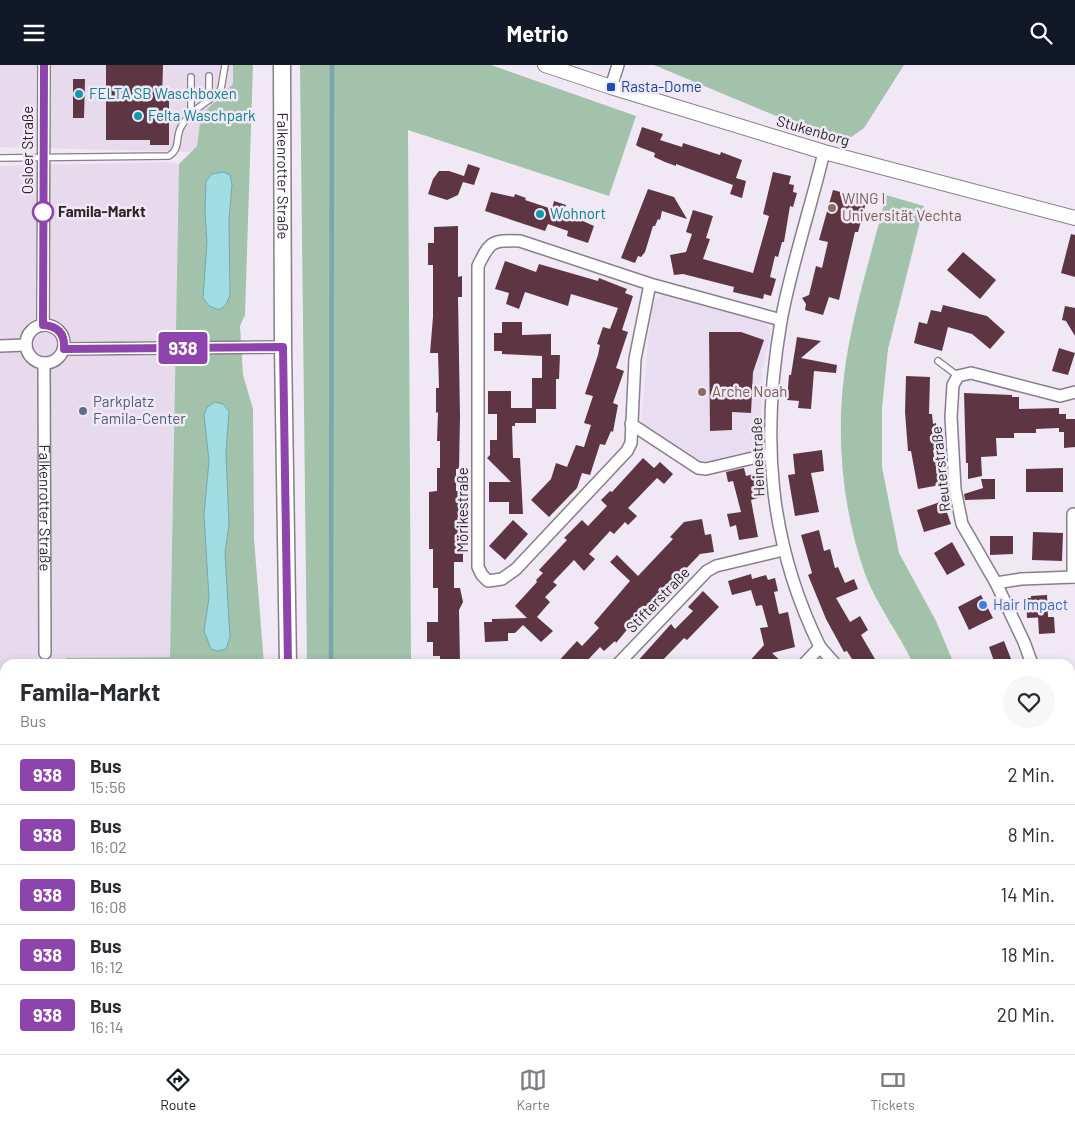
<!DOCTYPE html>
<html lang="de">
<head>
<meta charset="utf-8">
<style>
  :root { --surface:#fff; --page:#f7f7f7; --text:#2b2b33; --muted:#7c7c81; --line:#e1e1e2; --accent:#111827 }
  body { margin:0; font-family:Barlow,sans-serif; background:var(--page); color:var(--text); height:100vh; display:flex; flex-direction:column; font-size:19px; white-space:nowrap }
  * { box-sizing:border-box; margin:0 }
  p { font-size:16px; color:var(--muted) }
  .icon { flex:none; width:28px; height:28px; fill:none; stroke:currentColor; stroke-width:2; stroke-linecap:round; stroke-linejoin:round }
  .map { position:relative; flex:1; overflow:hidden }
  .panel { position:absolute; left:0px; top:594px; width:1075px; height:396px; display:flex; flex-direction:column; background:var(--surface); border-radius:15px 15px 0 0; box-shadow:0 2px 8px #0003 }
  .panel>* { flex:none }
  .badge { padding:0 10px; border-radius:4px; font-size:18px; line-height:32px }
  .map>.badge { position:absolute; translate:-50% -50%; box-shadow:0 0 0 2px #fff }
  .round { display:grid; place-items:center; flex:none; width:52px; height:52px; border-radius:26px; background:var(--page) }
  .overview { display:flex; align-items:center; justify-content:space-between; height:85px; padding:0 20px }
  h1 { font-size:24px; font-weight:700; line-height:38px }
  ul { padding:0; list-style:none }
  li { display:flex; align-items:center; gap:15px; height:60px; padding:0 20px; border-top:1px solid var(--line) }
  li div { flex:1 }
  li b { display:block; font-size:19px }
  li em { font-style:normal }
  li .badge { min-width:55px; font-weight:700; text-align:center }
  header { display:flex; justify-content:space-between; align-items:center; height:65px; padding:0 20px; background:var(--accent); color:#fff; font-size:22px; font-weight:700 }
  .menu { display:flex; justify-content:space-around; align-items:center; height:70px; border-top:1px solid var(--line); background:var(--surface); font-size:14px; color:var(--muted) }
  .menu a { display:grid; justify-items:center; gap:2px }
  .menu .selected { color:var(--accent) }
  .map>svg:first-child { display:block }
  .built { fill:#e8daed }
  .education { fill:#e8ddf1 }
  .green { fill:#a2c2ab }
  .water { fill:#a0dce3; stroke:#7da5ac }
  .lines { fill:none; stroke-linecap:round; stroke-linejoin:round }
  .stream { stroke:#7da5ac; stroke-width:4.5 }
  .building { fill:#5e3543 }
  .service-casing { stroke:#877e8a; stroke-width:8 }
  .minor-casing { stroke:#877e8a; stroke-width:14 }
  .tertiary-casing { stroke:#877e8a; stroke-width:16 }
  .secondary-casing { stroke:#877e8a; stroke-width:19 }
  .service { stroke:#fff; stroke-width:5.5 }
  .minor { stroke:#fff; stroke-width:11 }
  .tertiary { stroke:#fff; stroke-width:14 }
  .secondary { stroke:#fff; stroke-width:16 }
  .line-casing { stroke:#fff; stroke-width:11 }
  .line { stroke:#8e44ad; stroke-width:8 }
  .transit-dot { fill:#1a4fb4; stroke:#f1e8f5; stroke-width:2 }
  .culture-dot { fill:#0f9aa8; stroke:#f1e8f5; stroke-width:2 }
  .education-dot { fill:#8d6e63; stroke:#f1e8f5; stroke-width:2 }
  .stop-dot { fill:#fff; stroke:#8e44ad; stroke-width:2.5 }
  .service-dot { fill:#5c6f8a; stroke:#f1e8f5; stroke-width:2 }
  .shop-dot { fill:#3f7fe0; stroke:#f1e8f5; stroke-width:2 }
  .labels { text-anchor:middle; stroke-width:5; stroke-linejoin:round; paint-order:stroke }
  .transit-label { font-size:15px; fill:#164399; stroke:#f1e8f5; text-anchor:start }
  .culture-label { font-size:15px; fill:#0d838f; stroke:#f1e8f5; text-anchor:start }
  .street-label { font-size:15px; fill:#2a262b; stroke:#f1e8f5 }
  .education-label { font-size:15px; fill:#785e54; stroke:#f1e8f5; text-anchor:start }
  .stop-label { font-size:15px; font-weight:bold; fill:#2a262b; stroke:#f1e8f5; text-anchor:start }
  .service-label { font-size:15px; fill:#4e5e75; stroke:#f1e8f5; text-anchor:start }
  .shop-label { font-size:15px; fill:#366cbe; stroke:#f1e8f5; text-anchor:start }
</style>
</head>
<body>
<header><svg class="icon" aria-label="menu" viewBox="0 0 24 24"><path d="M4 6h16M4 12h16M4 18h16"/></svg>Metrio<svg class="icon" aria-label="search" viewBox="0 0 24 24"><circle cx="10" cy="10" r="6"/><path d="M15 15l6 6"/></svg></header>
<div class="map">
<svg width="1075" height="989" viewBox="0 0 1075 989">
  <rect width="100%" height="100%" fill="#f1e8f5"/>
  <path class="built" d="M0 0H233V19L201 50 197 81 191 87 0 82Z
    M167 97 179 99 170 592 66 593V599H5V734H0V101Z"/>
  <path class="education" d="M664 230H673L758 254 765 258 770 265V273L762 305 760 388 709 400 695 396 641 360 651 243 656 234Z"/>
  <path class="green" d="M233 0H253L245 250 240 261 243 310 253 344 254 474 264 599H66V593L170 592 179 99 197 81 201 50 233 19Z
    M300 0H491L636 51 609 131 408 65 411 599H307Z
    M654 0H904L864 63 850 73 836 76Z
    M886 130 924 141 888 284 882 343V402L899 488 936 556 954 599H913C899 568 877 541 865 509 843 446 836 377 844 311 851 251 872 189 886 130Z
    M0 734H5V893H0Z
    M1070 980 1075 982V989H978L967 985H1070Z
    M421 985H505L503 989H421Z"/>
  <path class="water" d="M223 107 230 110 232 119 229 155 230 230 226 240 219 245 209 241 203 233 207 177 205 146 206 116 212 109Z
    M215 337 223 339 229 346 226 388 229 459 225 488 230 572 226 584 218 586 211 584 204 566 209 533 204 450 209 396 204 350 207 342Z"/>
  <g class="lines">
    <path class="stream" d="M331 599 332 0"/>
  </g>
  <path class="building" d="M106 0H163L162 35H169V80H150V75H106Z
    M73 14H85L84 53H73Z
    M642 62 663 69 660 75 682 82 683 78 720 90 721 87 742 95 736 113 746 116 742 133 730 129 733 120 676 99V101L665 97 654 92 655 88 639 82 636 80Z
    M468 99 480 103 474 120 463 117 458 130 447 135 428 129 433 114 439 106H449L464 111Z
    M773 107 791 111 789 119 794 120 793 127 797 128 793 142 790 141 784 177H782L778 192 775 191 770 212 776 214 771 231 764 229 763 234 733 227 734 222 683 209 674 210 670 190 686 187 692 169 686 167 693 145 713 151 706 173 710 174 703 194 753 208 769 151 763 149Z
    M648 124 674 132 687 154 662 146 660 155 658 154 655 161H653L645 187 641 192 638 191 635 198 621 193Z
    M833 125 867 134 858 167H855L839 235 829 232 823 250 805 245 806 239 802 233 809 230 816 201 822 203 828 177 819 175Z
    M491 127 514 132 515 129 526 133 525 135 552 144 554 136 566 140 564 145 575 149 574 152 594 161 588 178 567 171 568 166 548 159 545 166 485 146Z
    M458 161V212L462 211V232H458L460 352 459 404H456V426H463V497H454V523H460L463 537 459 545 460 598H440V591H433V577H427V557H438V523H433V484H429V427L437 426V403H440V376H437L438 347 436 348V323H439L438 288H430L433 252V200H428V178H434V162Z
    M1071 169 1075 170V212L1061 208Z
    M963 187 996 215 980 234 947 205Z
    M505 196 536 207 539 199 598 216 599 213 627 224 625 228 633 231 622 265 628 267 616 303 624 306 613 338 618 340 613 367 611 366 605 380 600 379 590 410 582 408 577 423 549 452 531 435 551 414 556 398 567 402 576 380 584 382 591 360 584 358 593 331 585 329 598 290 600 280 597 279 603 262 610 264 618 243 571 229 568 241 525 227 519 244 506 239 509 228 495 224Z
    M943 240 987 251 1005 267 990 284 972 269 948 262 942 286 914 278 919 257 927 259 931 245 941 247Z
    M1065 241 1075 243V271L1066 256 1062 255Z
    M502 257H522V270L551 269V290H560L559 314H556V344H536V358H515V361H512L513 393H520L523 449H509V437H489V417H511L487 393 490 390V375H497V349H488V326H511V343H532V313H542V291L502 289V286H494V268H502Z
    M709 267H741L764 275 753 307 751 348 732 347V365L710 366Z
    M797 272 821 276 801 293 837 300 836 308 814 306 811 344 798 343 799 336 787 335 789 310H791Z
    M1059 283 1075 288 1068 310 1052 306Z
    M906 311 930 312 929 349H932L933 359 936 358 937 384 933 385 940 420 918 424 911 386H908L905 347Z
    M964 328 1012 330V332H1019V344L1059 343V349H1066V354H1075V382L1064 383V367H1059V363L1036 364V368H1014V373H996L997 391 981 392 982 411 968 414V398H966Z
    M822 385 824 406 811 408 819 447 795 451 788 410 795 409 793 389Z
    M643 393 654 403 660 397 673 409 664 419 657 413 628 443 637 451 628 460 625 457 614 469 610 466 589 489 595 494 584 506 574 495 553 517 557 520 545 532 550 537 537 552 553 566 541 577 523 560 515 568H508V576L485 577 484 557H492V554L527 553 515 541 537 517 536 515 543 508 539 505 567 475 564 473 582 455 588 461 607 441 601 435 610 426 612 427Z
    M744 403 746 411 755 409 761 432 751 435 758 472 739 475 736 460 730 462 727 449 741 447 733 416 728 417 726 407Z
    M1063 403V427H1026V404Z
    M981 414H995V434L965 435 964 429 983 423Z
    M943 436 951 459 924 467 917 445Z
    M702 454 705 470 711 469 714 487 700 489 642 550 640 549 616 578 615 576 604 586 600 582 584 599H556L577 576 582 581 599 563 594 558 630 516 610 497 617 490 638 511 673 474 670 472 684 457Z
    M513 455 528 469 505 495 489 481Z
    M819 465 824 486 830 484 835 503 838 502 845 518 854 514 858 524 836 533 850 557 860 551 868 565 861 570 875 594 867 599H855L847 586 844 587 826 554 808 510 812 508 801 470Z
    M1033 467 1063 468 1062 496 1032 495Z
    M990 471H1013V489L990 490Z
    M952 477 965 500 947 510 934 488Z
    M751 509 752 514 766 510 768 515 775 513 778 526 774 527 779 549 788 547 795 582 772 588 784 599H747L764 580 760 563 768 562 762 540 756 541 751 525 732 530 728 516Z
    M703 526 719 542 687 575 684 573 659 599H635L671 559 675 564 693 546 688 542Z
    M981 530 993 553 969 565 958 542Z
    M1047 530 1048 552 1027 553 1026 533H1031V531Z
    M1038 552H1054L1055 568 1039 569Z
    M1004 576 1013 599H995L989 582Z"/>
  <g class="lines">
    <g class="service-casing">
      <path id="service" d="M209 35V11
        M191 48V12
        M0 93 169 91C181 83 175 73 181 62 190 44 208 39 221 24L225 0
        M938 296 958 311
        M0 721H5"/>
    </g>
    <g class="minor-casing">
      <g id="minor">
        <path d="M611 22 618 0"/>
        <path d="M650 219 635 294 631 378 627 386 516 504 502 514 488 516 482 510 478 502V201C490 176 492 175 520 176L650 219 781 255"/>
        <circle cx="45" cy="279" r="19"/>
        <path d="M43 260 44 0"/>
        <path d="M0 281 26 280"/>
        <path d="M64 284 283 282"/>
        <path id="s1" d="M44 298 45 588"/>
        <path d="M631 359 698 403 706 404 770 389"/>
        <path d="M1073 449V512"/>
        <path d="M996 518 1021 514 1075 512"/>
        <path d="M820 582 835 599"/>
        <path d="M618 599 707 506 716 501 783 485"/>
        <path d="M804 599 820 582C768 476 761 372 781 256 791 201 811 142 824 87"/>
        <path d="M1032 599 1024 577 996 518 962 459 955 424 951 352 953 320 958 311 971 308 1060 331 1075 327"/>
        <path d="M1070 683 1075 686"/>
        <path d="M1070 710 1075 697"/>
        <path d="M0 900H5"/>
        <path d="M19 985V989"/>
        <path d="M657 989 659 985"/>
        <path d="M804 989 805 986"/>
      </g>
    </g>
    <g class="tertiary-casing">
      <path id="tertiary" d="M545 0 611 22 824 87 1075 153"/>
    </g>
    <g class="secondary-casing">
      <g id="secondary">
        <path id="s2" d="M282 0 283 282 288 599"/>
        <path d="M289 989V985"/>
      </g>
    </g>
    <use href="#service" class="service"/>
    <use href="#minor" class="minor"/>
    <use href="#tertiary" class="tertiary"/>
    <use href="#secondary" class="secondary"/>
  </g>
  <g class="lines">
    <g class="line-casing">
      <path id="line" d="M44 0 43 260C58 261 65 269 64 284L283 282 288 599"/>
    </g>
    <use href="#line" class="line"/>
  </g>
  <rect class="transit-dot" x="606" y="17" width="10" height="10" rx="2.5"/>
  <g class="culture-dot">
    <circle cx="79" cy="29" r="5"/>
    <circle cx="138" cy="51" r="5"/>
    <circle cx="540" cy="149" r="5"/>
  </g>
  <g class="education-dot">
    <circle cx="832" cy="143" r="5"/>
    <circle cx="702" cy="327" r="5"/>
  </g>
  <circle class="stop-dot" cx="43" cy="147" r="10"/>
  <circle class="service-dot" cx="83" cy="346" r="5"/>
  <circle class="shop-dot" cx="983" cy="540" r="5"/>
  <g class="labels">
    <g class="transit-label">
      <text x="621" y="27">Rasta-Dome</text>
    </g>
    <g class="culture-label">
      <text x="89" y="34">FELTA SB Waschboxen</text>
      <text x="148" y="56">Felta Waschpark</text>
      <text x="550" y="154">Wohnort</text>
    </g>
    <g class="street-label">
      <text transform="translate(813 66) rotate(16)" y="5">Stukenborg</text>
      <text transform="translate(28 85) rotate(-90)" y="5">Osloer Straße</text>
      <text dy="5" stroke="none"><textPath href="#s2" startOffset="111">Falkenrotter Straße</textPath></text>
      <text transform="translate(758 392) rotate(-92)" y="5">Heinestraße</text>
      <text transform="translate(941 404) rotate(-96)" y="5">Reuterstraße</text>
      <text dy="5" stroke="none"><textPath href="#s1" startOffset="145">Falkenrotter Straße</textPath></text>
      <text transform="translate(463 445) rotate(-90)" y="5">Mörikestraße</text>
      <text transform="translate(658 535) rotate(-46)" y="5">Stifterstraße</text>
    </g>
    <g class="education-label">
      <text x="842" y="139">WING I<tspan x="842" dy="17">Universität Vechta</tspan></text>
      <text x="712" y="332">Arche Noah</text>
    </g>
    <g class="stop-label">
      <text x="58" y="152">Famila-Markt</text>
    </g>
    <g class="service-label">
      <text x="93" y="342">Parkplatz<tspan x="93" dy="17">Famila-Center</tspan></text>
    </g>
    <g class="shop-label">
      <text x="993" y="545">Hair Impact</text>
    </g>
  </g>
</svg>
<b class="badge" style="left:183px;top:283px;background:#8e44ad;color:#fff">938</b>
<section class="panel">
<div class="overview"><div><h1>Famila-Markt</h1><p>Bus</p></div><a class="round"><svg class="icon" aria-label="heart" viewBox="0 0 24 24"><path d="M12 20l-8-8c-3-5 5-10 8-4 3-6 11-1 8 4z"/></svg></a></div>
<ul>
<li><span class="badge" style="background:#8e44ad;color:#fff">938</span><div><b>Bus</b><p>15:56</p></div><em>2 Min.</em></li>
<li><span class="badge" style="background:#8e44ad;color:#fff">938</span><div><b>Bus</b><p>16:02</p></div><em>8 Min.</em></li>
<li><span class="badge" style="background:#8e44ad;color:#fff">938</span><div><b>Bus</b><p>16:08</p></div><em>14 Min.</em></li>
<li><span class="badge" style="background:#8e44ad;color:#fff">938</span><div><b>Bus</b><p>16:12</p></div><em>18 Min.</em></li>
<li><span class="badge" style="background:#8e44ad;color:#fff">938</span><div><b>Bus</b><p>16:14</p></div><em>20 Min.</em></li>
</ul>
</section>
</div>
<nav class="menu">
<a class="selected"><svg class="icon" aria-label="directions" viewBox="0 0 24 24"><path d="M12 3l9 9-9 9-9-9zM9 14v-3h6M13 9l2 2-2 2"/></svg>Route</a>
<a><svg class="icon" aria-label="map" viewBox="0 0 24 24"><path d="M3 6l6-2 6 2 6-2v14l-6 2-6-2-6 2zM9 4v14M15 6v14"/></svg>Karte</a>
<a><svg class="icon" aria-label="tickets" viewBox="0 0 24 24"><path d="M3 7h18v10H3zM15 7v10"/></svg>Tickets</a>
</nav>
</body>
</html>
